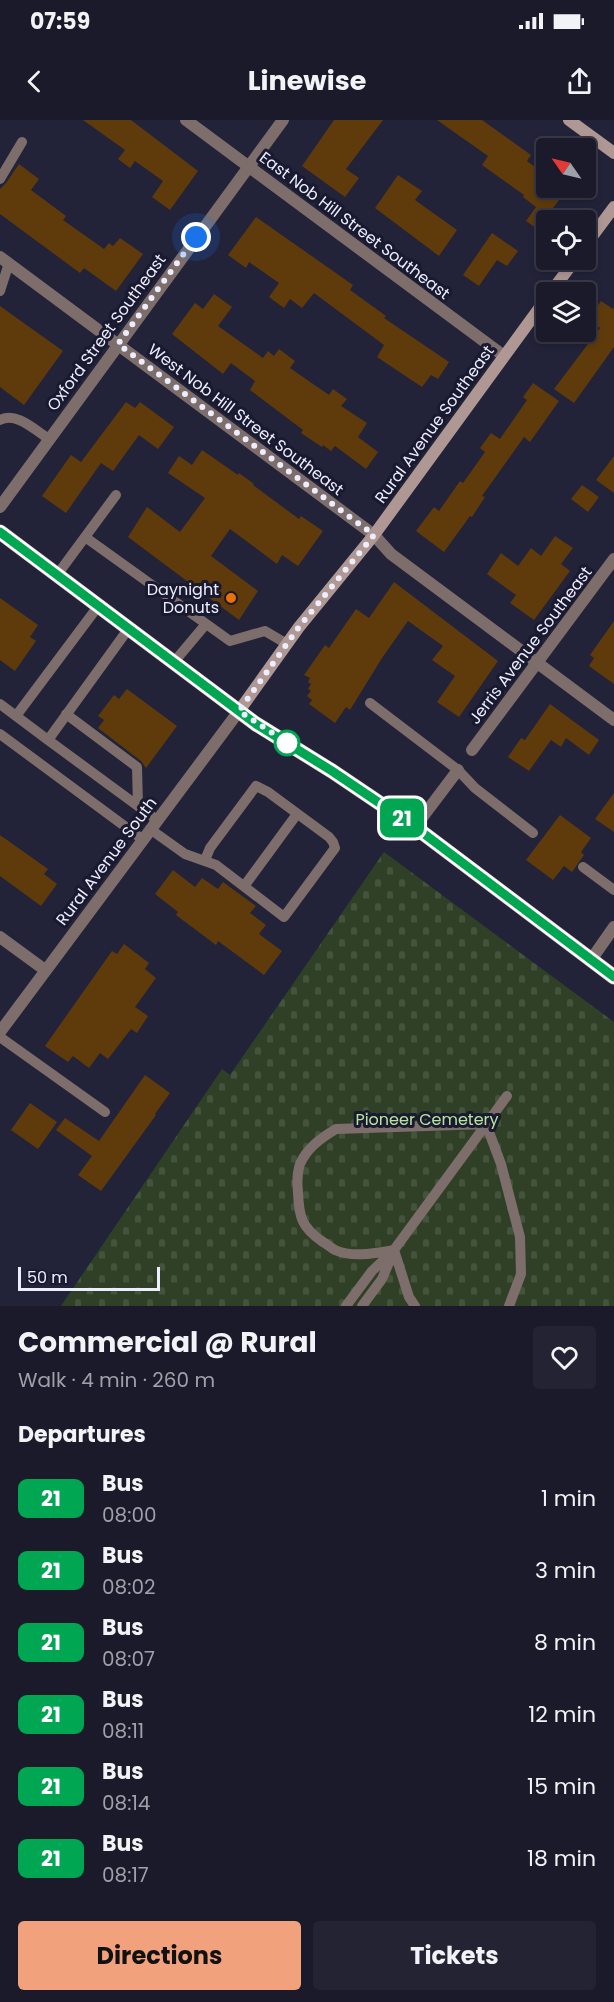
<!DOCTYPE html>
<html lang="en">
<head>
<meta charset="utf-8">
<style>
  :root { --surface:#1a1a2b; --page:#232333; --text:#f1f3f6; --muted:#9fa1a9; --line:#383847; --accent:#f1a17c }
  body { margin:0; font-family:Poppins,sans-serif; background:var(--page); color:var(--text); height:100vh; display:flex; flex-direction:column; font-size:22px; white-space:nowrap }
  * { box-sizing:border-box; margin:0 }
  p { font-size:20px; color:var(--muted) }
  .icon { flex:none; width:33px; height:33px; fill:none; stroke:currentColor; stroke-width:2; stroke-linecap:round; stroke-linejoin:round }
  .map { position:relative; height:1186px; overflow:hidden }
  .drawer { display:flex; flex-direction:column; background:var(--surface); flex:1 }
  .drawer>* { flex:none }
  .badge { padding:0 12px; border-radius:9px; font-size:21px; line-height:39px }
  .needle { width:39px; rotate:304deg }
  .buttons { position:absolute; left:536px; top:18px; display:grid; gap:12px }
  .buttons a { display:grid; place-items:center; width:60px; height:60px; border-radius:6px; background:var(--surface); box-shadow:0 3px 9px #0003,0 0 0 2px var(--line); font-size:30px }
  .scale { position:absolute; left:18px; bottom:15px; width:142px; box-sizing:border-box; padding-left:6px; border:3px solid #ecedfd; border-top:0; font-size:16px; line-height:21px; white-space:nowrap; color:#ecedfd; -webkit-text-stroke:4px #19192f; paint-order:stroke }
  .you { position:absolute; width:30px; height:30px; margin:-15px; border:4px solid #fff; border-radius:50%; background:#1a73e8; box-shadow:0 0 0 9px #1a73e833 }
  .map>.badge { position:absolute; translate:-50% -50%; box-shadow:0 0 0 3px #fff }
  h2 { padding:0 18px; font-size:22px; line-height:54px }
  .round { display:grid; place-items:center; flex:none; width:63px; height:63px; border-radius:6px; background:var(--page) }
  .head { display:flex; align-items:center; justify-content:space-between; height:102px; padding:0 18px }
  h1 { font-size:28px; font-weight:700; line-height:45px }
  .action { display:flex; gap:12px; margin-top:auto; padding:12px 18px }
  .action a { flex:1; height:69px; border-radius:6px; background:var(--accent); color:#111; font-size:24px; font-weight:700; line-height:69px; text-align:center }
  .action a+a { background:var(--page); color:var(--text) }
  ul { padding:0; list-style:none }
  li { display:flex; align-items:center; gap:18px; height:72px; padding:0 18px }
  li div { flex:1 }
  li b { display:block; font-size:22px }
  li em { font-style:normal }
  li .badge { min-width:66px; font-weight:700; text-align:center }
  .status { display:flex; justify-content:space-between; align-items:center; height:42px; padding:0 30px; background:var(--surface); direction:ltr }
  .status svg { height:16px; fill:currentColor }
  header { display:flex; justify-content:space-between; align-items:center; height:78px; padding:0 18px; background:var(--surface); font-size:27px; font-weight:700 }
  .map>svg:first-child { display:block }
  .cemetery { fill:url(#cemetery-stones) }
  .building { fill:#5f3b0c }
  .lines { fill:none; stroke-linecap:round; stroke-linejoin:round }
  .lane { stroke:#7d6e6c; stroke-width:10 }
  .street { stroke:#7d6e6c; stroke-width:12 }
  .secondary { stroke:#af9894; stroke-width:12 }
  .primary { stroke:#d7b8b3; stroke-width:15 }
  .line-casing { stroke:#fff; stroke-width:14 }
  .line { stroke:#00a651; stroke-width:9 }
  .walk { stroke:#ecedfd; stroke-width:6; stroke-dasharray:0 10.8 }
  .food-dot { fill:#e8710a; stroke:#19192f; stroke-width:2 }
  .stop-dot { fill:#fff; stroke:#00a651; stroke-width:3 }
  .labels { text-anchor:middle; stroke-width:6; stroke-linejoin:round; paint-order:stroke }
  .street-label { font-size:16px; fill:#ecedfd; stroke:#19192f }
  .poi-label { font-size:16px; fill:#ecedfd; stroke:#19192f; text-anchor:end }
  .park-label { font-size:16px; fill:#b8e59b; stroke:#19192f }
</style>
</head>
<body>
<div class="status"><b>07:59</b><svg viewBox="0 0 49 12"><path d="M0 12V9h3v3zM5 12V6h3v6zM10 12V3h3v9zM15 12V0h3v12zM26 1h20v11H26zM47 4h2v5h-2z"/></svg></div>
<header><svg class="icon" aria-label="back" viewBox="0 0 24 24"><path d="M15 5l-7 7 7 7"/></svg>Linewise<svg class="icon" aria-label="share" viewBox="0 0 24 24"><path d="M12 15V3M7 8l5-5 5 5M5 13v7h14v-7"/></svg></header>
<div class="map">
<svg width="614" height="1186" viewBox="0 0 614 1186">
  <defs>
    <pattern id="cemetery-stones" width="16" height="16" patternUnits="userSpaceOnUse" patternTransform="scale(1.5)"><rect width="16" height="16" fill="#304026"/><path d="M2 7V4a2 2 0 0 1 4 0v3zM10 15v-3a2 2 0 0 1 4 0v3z" fill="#44533c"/></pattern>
  </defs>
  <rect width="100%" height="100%" fill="#222239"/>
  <path class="cemetery" d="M384 732 614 902V1186H61L222 949 230 955Z"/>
  <path class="building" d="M83 0H131L198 51 170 90 152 77 163 61 135 41 130 48 118 39 125 30Z
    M334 0H383L346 49 359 58 345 77 302 46Z
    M437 0H482L531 35 527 41 546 55V68H568L553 88 571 100H546V115L526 101 536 87 523 77 524 75 482 45 488 36Z
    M19 44 39 59 31 70 66 96 63 100 104 129 109 123 113 126 120 118 143 134 116 171 84 148 80 153 0 94V69L6 63Z
    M398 55 422 71 415 80 457 110 439 136 375 88Z
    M256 97 353 165 350 170 386 196 384 198 449 242 438 259 431 255 422 267 377 237 384 225 314 173 302 188 290 179 284 188 269 177 279 163 249 142 246 148 228 135Z
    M492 113 518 131 507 146 497 140 479 166 463 155Z
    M214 174 232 187 218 206 263 238 268 231 274 236 279 229 295 241 290 248 329 275 333 269 347 279 341 286 367 303 358 317 378 332 366 349 335 326 331 331 323 325 322 327 301 313 303 310 250 270 255 261 231 243 223 254 172 214 195 183 203 189Z
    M601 181 613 189 614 187V227L574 283 554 269 600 208 588 200Z
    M0 186 63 231 24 285 0 267Z
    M533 263 559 281 530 322 524 317 482 376 485 377 472 397 470 396 444 432 416 411 434 387 439 391 460 361 463 363 485 332 480 328 491 313 500 319 527 280 523 277Z
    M126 282 135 288 140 282 174 307 158 329 139 315 113 351 101 343 66 393 42 376 71 335 81 342Z
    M202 330 238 355 239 353 254 364 253 365 299 399 301 396 323 411 298 446 282 435 277 444 230 409 211 436 258 471 239 500 128 417 147 387 180 412 205 378 168 353 179 336 192 345Z
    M614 336V373L596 360Z
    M582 365 599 377 588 392 571 379Z
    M555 416 573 428 561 444 570 451 534 500 510 483 516 475 487 454 501 433 518 446 531 428 541 436Z
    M394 462 498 541 459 597 437 582 455 556 432 540 443 526 408 501 382 538 350 590 346 587 335 603 309 584 312 580 307 576 311 571 308 569 311 564 308 562 310 558 304 555 325 525 329 528 356 489 369 498Z
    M0 478 38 505 30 517 36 521 15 551 0 540Z
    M614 501V564L589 546 594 538 590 535Z
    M127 569 177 606 146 648 141 641 98 608 104 600 98 596 114 575 119 579Z
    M550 584 599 620 589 635 566 618 561 627 551 620 529 651 508 637 521 618 525 620Z
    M614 673V712L595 699Z
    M560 695 591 718 581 732 584 735 572 752 564 746 553 760 526 740Z
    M0 715 48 749 44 754 57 764 41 786 0 756Z
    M173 750 195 767 202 758 218 769 223 762 256 786 250 793 266 805 259 814 282 831 264 855 218 821 216 825 176 795 178 792 155 774Z
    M124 824 149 843 145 849 156 858 135 887 148 896 137 913 131 909 108 939 100 933 89 948 73 936 68 942 45 926 112 831 117 834Z
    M145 955 170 973 155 994 156 995 101 1071 78 1055 92 1036 56 1010 65 998 99 1021Z
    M30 983 57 1002 38 1029 11 1010Z"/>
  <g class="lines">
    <path class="lane" d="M0 59 22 22
      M0 171 9 143
      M0 300C16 291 36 311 49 319
      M85 417 230 521 265 511 287 524
      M57 455 116 375
      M129 508 48 620 157 700
      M174 542 206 504
      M370 583 458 650 475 668 533 713
      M0 584 16 596 99 485
      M66 594 137 647 138 686
      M16 596 48 620
      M0 614 142 719
      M150 709 185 734 216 745 284 797 335 728 333 722 329 717 268 672 256 666 210 728 205 740
      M583 747 614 770
      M245 765 297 694
      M0 917 105 992
      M394 1130C376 1133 353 1138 335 1130 331 1128 327 1124 323 1122 301 1107 299 1097 298 1072 297 1063 297 1053 300 1044 307 1028 321 1018 336 1009L486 1004 501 1044 520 1117 521 1154 509 1186
      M394 1130 409 1177 415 1186
      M346 1186 372 1151 394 1130 507 976
      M362 1186 382 1159 393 1133"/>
    <path class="street" d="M186 0 504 236
      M0 137 374 415 391 434 614 600
      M0 387 283 0
      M472 630 614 439
      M415 707 458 650
      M0 817 45 850
      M591 840 614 807
      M0 912 239 591"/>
    <path class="secondary" d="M569 0 614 33
      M585 126 614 87
      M551 172 575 140
      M239 591 299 507 374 415 546 179"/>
    <path class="primary" d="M0 412 256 604 332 651 415 707 614 857"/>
  </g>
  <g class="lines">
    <g class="line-casing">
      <path id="line" d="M0 412 256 604 332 651 415 707 614 857"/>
    </g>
    <use href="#line" class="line"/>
    <path class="walk" d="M196 117 118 224 374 415 299 507 239 591 294 627 287 623"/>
  </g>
  <circle class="food-dot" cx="231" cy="478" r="6"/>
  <circle class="stop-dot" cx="287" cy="623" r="12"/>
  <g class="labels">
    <g class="street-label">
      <text transform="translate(355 105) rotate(37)" y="6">East Nob Hill Street Southeast</text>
      <text transform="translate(106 212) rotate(-54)" y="6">Oxford Street Southeast</text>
      <text transform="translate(246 299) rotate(37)" y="6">West Nob Hill Street Southeast</text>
      <text transform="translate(434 304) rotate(-54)" y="6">Rural Avenue Southeast</text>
      <text transform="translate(530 525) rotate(-53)" y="6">Jerris Avenue Southeast</text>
      <text transform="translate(106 741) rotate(-53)" y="6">Rural Avenue South</text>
    </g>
    <g class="poi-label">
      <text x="219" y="475">Daynight<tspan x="219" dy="18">Donuts</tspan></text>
    </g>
    <g class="park-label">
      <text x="427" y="1005">Pioneer Cemetery</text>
    </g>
  </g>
</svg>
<div class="buttons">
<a><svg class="needle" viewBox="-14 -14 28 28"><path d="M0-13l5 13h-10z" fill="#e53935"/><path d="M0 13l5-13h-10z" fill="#9fa1a9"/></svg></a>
<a><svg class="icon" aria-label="locate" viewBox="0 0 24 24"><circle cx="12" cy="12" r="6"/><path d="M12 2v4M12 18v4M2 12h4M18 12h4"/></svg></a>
<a><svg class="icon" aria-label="layers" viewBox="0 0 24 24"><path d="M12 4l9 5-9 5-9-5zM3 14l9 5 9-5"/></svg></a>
</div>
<div class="scale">50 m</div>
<div class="you" style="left:196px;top:117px"></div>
<b class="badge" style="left:402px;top:698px;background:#00a651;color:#fff">21</b>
</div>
<section class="drawer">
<div class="head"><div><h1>Commercial @ Rural</h1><p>Walk · 4 min · 260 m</p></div><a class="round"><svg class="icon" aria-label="heart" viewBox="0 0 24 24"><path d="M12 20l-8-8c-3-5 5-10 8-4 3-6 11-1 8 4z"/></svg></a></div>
<h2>Departures</h2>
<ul>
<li><span class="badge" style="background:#00a651;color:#fff">21</span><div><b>Bus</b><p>08:00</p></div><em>1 min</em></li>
<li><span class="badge" style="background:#00a651;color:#fff">21</span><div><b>Bus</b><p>08:02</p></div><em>3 min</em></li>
<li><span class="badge" style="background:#00a651;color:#fff">21</span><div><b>Bus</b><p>08:07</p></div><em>8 min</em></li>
<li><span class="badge" style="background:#00a651;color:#fff">21</span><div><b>Bus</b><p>08:11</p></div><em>12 min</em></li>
<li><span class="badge" style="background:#00a651;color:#fff">21</span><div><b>Bus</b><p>08:14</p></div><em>15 min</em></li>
<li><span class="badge" style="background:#00a651;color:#fff">21</span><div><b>Bus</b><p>08:17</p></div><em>18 min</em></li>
</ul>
<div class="action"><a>Directions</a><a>Tickets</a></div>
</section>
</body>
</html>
